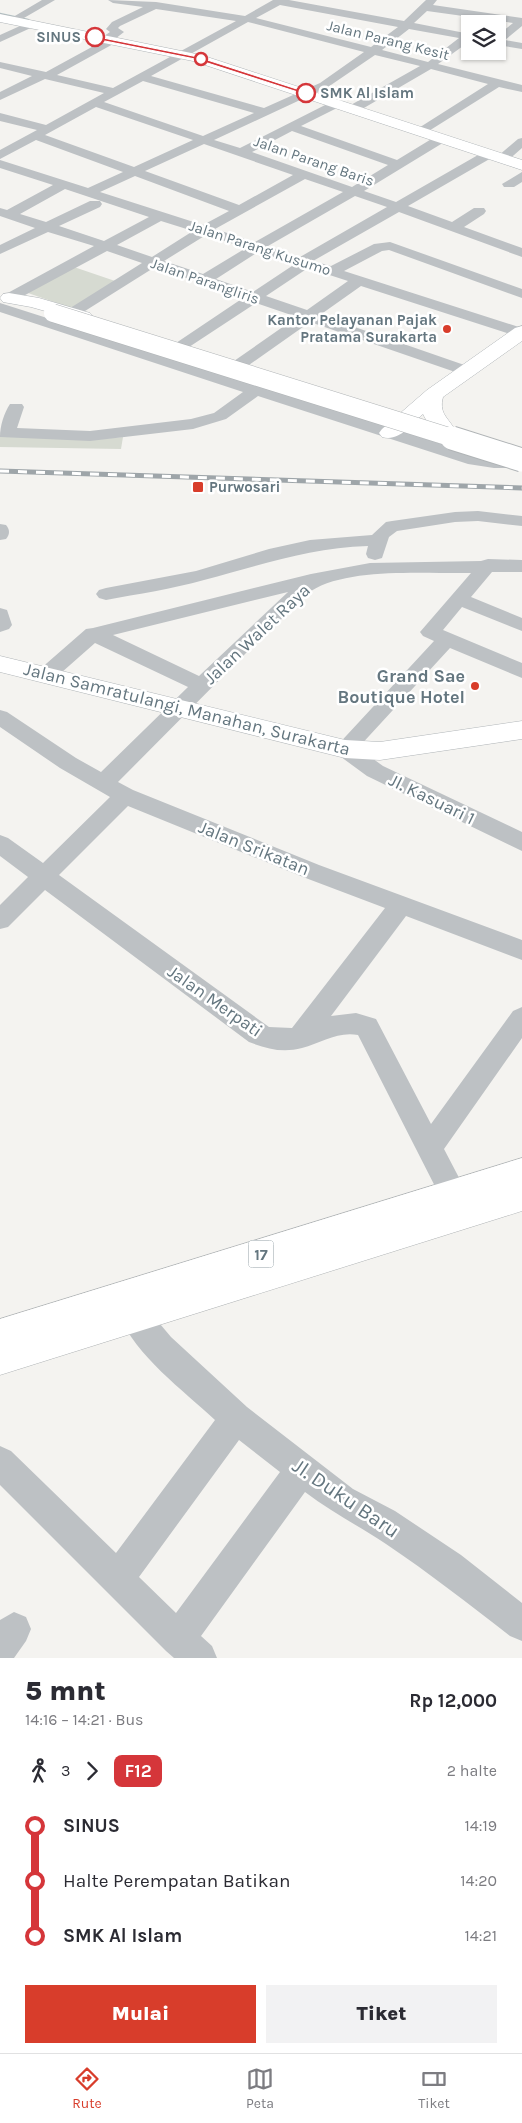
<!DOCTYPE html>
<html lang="id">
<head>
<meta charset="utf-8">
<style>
  :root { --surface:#fff; --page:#f2f2f3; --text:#2b2b33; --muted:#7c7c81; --line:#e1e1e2; --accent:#d83d2b }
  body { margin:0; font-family:Karla,sans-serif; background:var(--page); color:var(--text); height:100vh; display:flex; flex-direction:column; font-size:19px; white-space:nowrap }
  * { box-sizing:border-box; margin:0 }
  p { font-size:16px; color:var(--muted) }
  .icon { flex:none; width:28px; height:28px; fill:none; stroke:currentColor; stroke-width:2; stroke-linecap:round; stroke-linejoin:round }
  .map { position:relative; height:1658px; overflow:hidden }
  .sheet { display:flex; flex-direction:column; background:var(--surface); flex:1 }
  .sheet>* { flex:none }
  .badge { padding:0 10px; border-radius:8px; font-size:18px; line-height:32px }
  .tools { position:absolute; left:461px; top:15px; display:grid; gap:10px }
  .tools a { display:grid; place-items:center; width:45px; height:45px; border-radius:0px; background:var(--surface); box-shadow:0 1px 4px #0004; font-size:25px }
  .map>.badge { position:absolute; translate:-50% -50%; box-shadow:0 0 0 2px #fff }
  .legs { display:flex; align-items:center; gap:8px; height:55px; padding:0 25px; font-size:16px }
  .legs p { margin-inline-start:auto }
  .summary { display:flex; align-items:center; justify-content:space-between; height:85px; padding:0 25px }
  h1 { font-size:28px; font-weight:800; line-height:38px }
  .cta { display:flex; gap:10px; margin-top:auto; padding:10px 25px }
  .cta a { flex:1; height:58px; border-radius:0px; background:var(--accent); color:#fff; font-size:20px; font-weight:800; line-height:58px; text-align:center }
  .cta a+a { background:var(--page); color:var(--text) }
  ul { padding:0 25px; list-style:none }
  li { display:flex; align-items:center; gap:18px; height:55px; font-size:19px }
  li i { display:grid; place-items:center; width:8px; height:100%; margin:0 6px; background:currentColor }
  li i::after { content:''; width:12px; height:12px; margin:-6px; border:4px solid; border-radius:50%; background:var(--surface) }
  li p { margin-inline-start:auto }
  li:first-child i { background:linear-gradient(#0000 50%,currentColor 0) }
  li:last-child i { background:linear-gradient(currentColor 50%,#0000 0) }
  .tab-bar { display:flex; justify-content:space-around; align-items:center; height:70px; border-top:1px solid var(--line); background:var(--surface); font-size:14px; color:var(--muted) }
  .tab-bar a { display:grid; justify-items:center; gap:2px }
  .tab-bar .current { color:var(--accent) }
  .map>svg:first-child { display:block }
  .green { fill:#d6dad1 }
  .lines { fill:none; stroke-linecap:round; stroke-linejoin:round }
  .stream { stroke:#b5c3c5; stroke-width:2.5 }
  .major-casing { stroke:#b0b5b8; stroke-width:1 }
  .highway-casing { stroke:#b0b4b6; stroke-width:1 }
  .minor { fill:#bdc1c4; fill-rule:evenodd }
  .major { fill:#fff; fill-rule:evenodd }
  .highway { fill:#fff; fill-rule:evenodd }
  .rail-casing { stroke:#9ea5a9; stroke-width:5 }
  .rail { stroke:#fff; stroke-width:3; stroke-dasharray:9; stroke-linecap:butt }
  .highway-bridge-far1-casing { stroke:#b0b4b6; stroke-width:19; stroke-linecap:butt }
  .highway-bridge-casing { stroke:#b0b4b6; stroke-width:25; stroke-linecap:butt }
  .highway-bridge-far1 { stroke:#fff; stroke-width:18 }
  .highway-bridge { stroke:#fff; stroke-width:23 }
  .line-1 { fill:#d5363a; stroke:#fff }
  .stop-1-dot { fill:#fff; stroke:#d5363a; stroke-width:2.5 }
  .poi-dot { fill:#d83d2b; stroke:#fff; stroke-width:2 }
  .labels { text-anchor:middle; stroke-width:5; stroke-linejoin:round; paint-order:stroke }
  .far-stop-label { font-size:15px; font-weight:bold; fill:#64767f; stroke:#fff; text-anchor:end }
  .far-street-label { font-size:15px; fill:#64767f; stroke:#fff }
  .far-poi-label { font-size:15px; font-weight:bold; fill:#64767f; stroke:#fff; text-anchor:end }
  .shield { fill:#fff; stroke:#929fa5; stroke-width:1 }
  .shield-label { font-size:16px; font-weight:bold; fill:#64767f }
  .street-label { font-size:18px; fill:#64767f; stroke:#fff }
  .poi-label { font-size:18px; font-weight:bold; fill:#64767f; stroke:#fff; text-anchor:end }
  .near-street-label { font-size:21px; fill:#64767f; stroke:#fff }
</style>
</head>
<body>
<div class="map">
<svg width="522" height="1658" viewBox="0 0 522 1658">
  <rect width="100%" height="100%" fill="#f4f3f0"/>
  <path class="green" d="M71 266 118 282 74 309 28 293Z
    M0 435 99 439 123 437 121 449 0 447Z"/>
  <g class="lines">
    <path class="stream" d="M0 14 28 20"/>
    <g class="major-casing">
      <path id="major" d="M0 14 201 55 522 160V170L193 61 0 22Z
        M9 293 39 298 90 313 93 317 90 321 84 322 31 307 3 302 0 298 3 294Z
        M522 326V341L443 397C439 412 446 416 454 428L451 432C437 436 429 426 423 414 411 425 399 442 382 437L379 433 382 429 427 390 515 328Z
        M0 656 345 740 380 742 522 721V739L380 760 345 758 0 672Z"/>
    </g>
    <g class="highway-casing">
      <path id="highway" d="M522 1158V1211L0 1375V1319Z"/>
    </g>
    <path class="minor" d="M42 0H55L17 22H9L8 20Z
      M108 0 156 2 245 16 273 0H289L404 21 426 0H437L433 5 522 18V26L505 40 522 43V49L498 45V35L513 23 427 11 414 23 470 34V41L438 64 522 85V92L499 87 424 134H416L414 131 488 84 431 69 357 112H349L347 109 349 106 420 66 375 55 328 87 214 140 240 148 337 99 341 100 343 103 341 106 301 126 397 160 438 135H446L448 138 446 141 364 191 396 202 485 151H493L495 154 493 157 408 206 452 222 474 208H484L486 211 484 214 464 227 522 248V257L399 212 313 261 331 266 374 244 390 242 522 289V298L389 250 382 251 344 271 522 328V338L361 286 320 315 473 368 475 371 473 374H461L310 322 246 367H234L232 364 234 361 297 317 256 303 186 349H176L173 346 176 343 243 298 155 267 77 316H67L65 313 67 310 142 263 107 251 14 301H4L2 298 4 295 94 246 48 232 0 254V245L35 228 0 216V208L7 210 53 185 0 168V160L88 188 123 172 36 140 0 159V150L37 130 0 121V113L46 125 104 93 45 79 0 100V92L32 76 0 68V62L46 72 101 42V38L110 32 106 29 112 22 143 7 113 3ZM280 5 398 27 371 47 256 18ZM156 9 236 21 113 88 57 75 115 43 116 41 115 39 124 32 118 28 120 26ZM248 22 364 52 320 83 264 108 151 76ZM409 29 459 38 428 62 382 50ZM143 81 254 113 203 136 104 102ZM96 107 193 140 134 167 45 135ZM292 131 388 165 352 187 252 152ZM204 144 293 175 239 205 145 171ZM135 176 229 211 203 225 100 192ZM305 179 343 192 255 242 215 229ZM65 189 149 217 104 241 59 226 100 207 102 204 100 201H90L46 222 20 214ZM355 196 387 207 300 257 268 246ZM161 221 193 231 152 257 117 245ZM206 235 246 248 203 274 164 261ZM258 252 295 264 253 292 216 279ZM308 268 348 281 307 310 266 296Z
      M31 21 35 22 36 24 35 26 0 42V35Z
      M522 138V148L506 162H498L496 159 498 156 518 139Z
      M522 172V182L514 187H504L502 184Z
      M0 303 476 455 494 458H522V468H494L468 464 258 396 226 419 193 429 90 441 0 437C0 426 4 413 10 404H22L24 407 17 428 90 431 191 419 214 413 243 392 0 312Z
      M478 511 522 516V526L478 521 455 522 397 531 389 537 382 558 375 560 368 558 366 554 368 546C309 548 261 565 204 580 172 589 138 594 106 600L99 598 96 594 99 590 106 588 196 571 269 549 310 540 372 535 386 522 392 521 455 512Z
      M0 524 6 525C10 530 10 534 6 539L0 540Z
      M488 559 522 560V572H492L471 597 522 618V631L462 607 443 630 522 663V678L450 648 358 748 383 766 522 832V851L367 776 337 754 334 749 434 641 423 636 420 632 471 573C426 574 349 567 311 591L249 650 118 782 133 790 319 865 522 940V960L406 916 331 1016 356 1013 376 1019 431 1124 513 1011 522 1007V1038L444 1149 467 1193 463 1202 453 1206 443 1202 358 1035C338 1031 321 1043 302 1048 283 1053 267 1049 249 1042L45 890 8 927 0 929V905L28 877 0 856V835L8 838 43 863 110 797 60 768 0 727V710L7 712 76 758 101 772 188 687 95 643 53 680 46 682 39 680 36 675 39 670 86 629 93 628 311 574 370 563 481 561ZM288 592 199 676 113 635ZM128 806 303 877 385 908 292 1028 269 1027 59 875Z
      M0 608 7 610 12 625 9 629 0 632Z
      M134 1301 144 1305 171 1337 247 1407 353 1489 395 1511 461 1555 522 1603V1641L510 1636C469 1604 429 1573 386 1544 359 1526 331 1512 305 1492L201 1636 212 1646 217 1658H174L166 1651 0 1485V1446L11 1451 116 1553 215 1420C183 1390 136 1356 119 1315L124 1305ZM239 1440 280 1472 176 1613 139 1577Z
      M14 1612 26 1617 31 1629 26 1641 14 1658H0V1620Z"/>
    <use href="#major" class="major"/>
    <use href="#highway" class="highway"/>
    <g class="rail-casing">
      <path id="rail" d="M0 471 522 488"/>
    </g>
    <use href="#rail" class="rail"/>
    <g class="highway-bridge-far1-casing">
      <path id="highway-bridge-far1" d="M53 313 456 439"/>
    </g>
    <g class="highway-bridge-casing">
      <path id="highway-bridge" d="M452 438 522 460"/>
    </g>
    <use href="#highway-bridge-far1" class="highway-bridge-far1"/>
    <use href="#highway-bridge" class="highway-bridge"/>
  </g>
  <path class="line-1" d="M93 36 198 57 309 93 304 94 195 59 95 39Z"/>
  <g class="stop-1-dot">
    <circle cx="95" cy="37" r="9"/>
    <circle cx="201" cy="59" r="6"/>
    <circle cx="306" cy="93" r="9"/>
  </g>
  <g class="poi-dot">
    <circle cx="447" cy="329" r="5"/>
    <rect x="192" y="481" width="12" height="12" rx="2.5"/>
    <circle cx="475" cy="686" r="5"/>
  </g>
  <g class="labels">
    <g class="far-stop-label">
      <text x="81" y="42">SINUS</text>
      <text x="320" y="98" text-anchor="start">SMK Al Islam</text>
    </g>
    <g class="far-street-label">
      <text transform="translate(388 40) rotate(14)" y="5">Jalan Parang Kesit</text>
      <text transform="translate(314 161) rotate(19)" y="5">Jalan Parang Baris</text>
      <text transform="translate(260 248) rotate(18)" y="5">Jalan Parang Kusumo</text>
      <text transform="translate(205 281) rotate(19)" y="5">Jalan Parangliris</text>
    </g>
    <g class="far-poi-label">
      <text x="437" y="325">Kantor Pelayanan Pajak<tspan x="437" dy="17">Pratama Surakarta</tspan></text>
      <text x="209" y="492" text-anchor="start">Purwosari</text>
    </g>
    <rect class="shield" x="248.5" y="1240.5" width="25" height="27" rx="4"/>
    <g class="shield-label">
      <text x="261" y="1260">17</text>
    </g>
    <g class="street-label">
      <text transform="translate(257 634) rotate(-43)" y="6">Jalan Walet Raya</text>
      <text transform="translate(187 709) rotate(14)" y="6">Jalan Samratulangi, Manahan, Surakarta</text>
      <text transform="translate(432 799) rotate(26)" y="6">Jl. Kasuari 1</text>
      <text transform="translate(254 848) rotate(22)" y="6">Jalan Srikatan</text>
      <text transform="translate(215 1001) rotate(35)" y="6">Jalan Merpati</text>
    </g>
    <g class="poi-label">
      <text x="465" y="682">Grand Sae<tspan x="465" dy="21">Boutique Hotel</tspan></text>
    </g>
    <g class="near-street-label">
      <text transform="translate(346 1498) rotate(34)" y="7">Jl. Duku Baru</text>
    </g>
  </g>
</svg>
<div class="tools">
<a><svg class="icon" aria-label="layers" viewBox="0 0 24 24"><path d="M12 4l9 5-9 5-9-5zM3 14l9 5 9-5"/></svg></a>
</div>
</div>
<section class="sheet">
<div class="summary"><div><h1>5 mnt</h1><p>14:16 – 14:21 · Bus</p></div><b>Rp 12,000</b></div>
<div class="legs"><svg class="icon" aria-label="walk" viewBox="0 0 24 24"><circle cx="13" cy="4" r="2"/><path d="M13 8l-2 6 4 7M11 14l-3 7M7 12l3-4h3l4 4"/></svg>3<svg class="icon" aria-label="forward" viewBox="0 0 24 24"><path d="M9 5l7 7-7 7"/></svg><b class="badge" style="background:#d5363a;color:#fff">F12</b><p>2 halte</p></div>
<ul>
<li><i style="color:#d5363a"></i><b>SINUS</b><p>14:19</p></li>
<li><i style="color:#d5363a"></i><span>Halte Perempatan Batikan</span><p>14:20</p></li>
<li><i style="color:#d5363a"></i><b>SMK Al Islam</b><p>14:21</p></li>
</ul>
<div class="cta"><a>Mulai</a><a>Tiket</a></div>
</section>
<nav class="tab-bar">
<a class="current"><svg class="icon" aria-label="directions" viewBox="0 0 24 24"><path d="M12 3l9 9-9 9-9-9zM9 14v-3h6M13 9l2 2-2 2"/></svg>Rute</a>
<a><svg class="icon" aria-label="map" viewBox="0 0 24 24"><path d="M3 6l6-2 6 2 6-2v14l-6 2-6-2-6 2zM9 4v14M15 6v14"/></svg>Peta</a>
<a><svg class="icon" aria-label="tickets" viewBox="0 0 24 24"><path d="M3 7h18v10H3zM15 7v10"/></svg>Tiket</a>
</nav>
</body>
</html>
